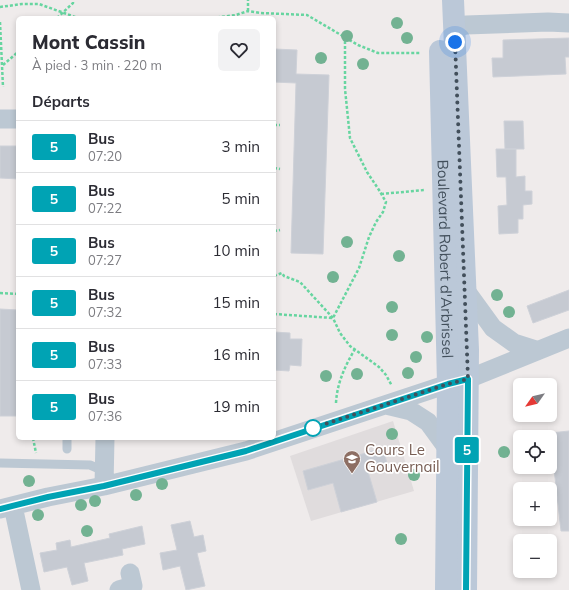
<!DOCTYPE html>
<html lang="fr">
<head>
<meta charset="utf-8">
<style>
  :root { --surface:#fff; --page:#f2f2f3; --text:#2b2b33; --muted:#7c7c81; --line:#e1e1e2 }
  body { margin:0; font-family:Mulish,sans-serif; background:var(--page); color:var(--text); height:100vh; display:flex; flex-direction:column; font-size:15px; white-space:nowrap }
  * { box-sizing:border-box; margin:0 }
  p { font-size:13px; color:var(--muted) }
  .icon { flex:none; width:22px; height:22px; fill:none; stroke:currentColor; stroke-width:2; stroke-linecap:round; stroke-linejoin:round }
  .map { position:relative; flex:1; overflow:hidden }
  .panel { position:absolute; left:16px; top:16px; width:260px; height:424px; display:flex; flex-direction:column; background:var(--surface); border-radius:6px; box-shadow:0 2px 6px #0003 }
  .panel>* { flex:none }
  .badge { padding:0 8px; border-radius:3px; font-size:14px; line-height:26px }
  .needle { width:26px; rotate:236deg }
  .fabs { position:absolute; left:513px; top:378px; display:grid; gap:8px }
  .fabs a { display:grid; place-items:center; width:44px; height:44px; border-radius:6px; background:var(--surface); box-shadow:0 2px 6px #0003; font-size:20px }
  .you { position:absolute; width:20px; height:20px; margin:-10px; border:3px solid #fff; border-radius:50%; background:#1a73e8; box-shadow:0 0 0 6px #1a73e833 }
  .map>.badge { position:absolute; translate:-50% -50%; box-shadow:0 0 0 2px #fff }
  h2 { padding:0 16px; font-size:15px; line-height:36px }
  .round { display:grid; place-items:center; flex:none; width:42px; height:42px; border-radius:6px; background:var(--page) }
  .summary { display:flex; align-items:center; justify-content:space-between; height:68px; padding:0 16px }
  h1 { font-size:19px; font-weight:800; line-height:30px }
  ul { padding:0; list-style:none }
  li { display:flex; align-items:center; gap:12px; height:52px; padding:0 16px; border-top:1px solid var(--line) }
  li div { flex:1 }
  li b { display:block; font-size:15px }
  li em { font-style:normal }
  li .badge { min-width:44px; font-weight:700; text-align:center }
  .map>svg:first-child { display:block }
  .education { fill:#e0dcdd }
  .building { fill:#c6cad2; stroke:#ced1d8 }
  .lines { fill:none; stroke-linecap:round; stroke-linejoin:round }
  .path { stroke:#67d5a0; stroke-width:2.5; stroke-dasharray:3 2; stroke-linecap:butt }
  .lane { stroke:#bcc8d3; stroke-width:9 }
  .street { stroke:#bcc8d3; stroke-width:19 }
  .secondary { stroke:#bbc8d8; stroke-width:22 }
  .tree { fill:#72b292 }
  .line-casing { stroke:#fff; stroke-width:9 }
  .line { stroke:#00a3b4; stroke-width:6 }
  .walk { stroke:#424f5b; stroke-width:4; stroke-dasharray:0 7.2 }
  .stop-dot { fill:#fff; stroke:#00a3b4; stroke-width:2 }
  .labels { text-anchor:middle; stroke-width:3.5; stroke-linejoin:round; paint-order:stroke }
  .street-label { font-size:15px; fill:#424f5b; stroke:#fff }
  .education-label { font-size:15px; fill:#785e54; stroke:#fff; text-anchor:start }
</style>
</head>
<body>
<div class="map">
<svg width="569" height="590" viewBox="0 0 569 590">
  <rect width="100%" height="100%" fill="#efebeb"/>
  <path class="education" d="M393 421 414 491 311 521 290 456Z"/>
  <path class="building" d="M569 38V57H565L566 74 493 77 492 58H503V40Z
    M274 49 297 50 296 74 329 75 323 254 291 253 296 83 274 82Z
    M504 121H523L524 149H505Z
    M0 146H18V179L0 178Z
    M496 149H516V177L525 176V191H532V204L523 205V219H518V233L499 234 498 206 507 205 506 177H497Z
    M569 290V310L533 323 527 306Z
    M0 309 18 310V416H0Z
    M274 332 290 333V339H302L301 366 290 365 289 371 274 370Z
    M569 431V531H561L550 433Z
    M383 448 387 463 367 468 377 502 341 512 333 483 308 490 303 471Z
    M190 521 194 537 203 535 206 551 197 553 205 586 186 590 180 566 163 570 160 553 177 550 171 525Z
    M142 526 145 544 122 549 123 555 84 563 88 581 72 585 67 567 44 572 40 553 57 550 56 543 70 540 71 547 110 538 109 534Z"/>
  <g class="lines">
    <path class="path" d="M0 7 22 4H39L78 18
      M248 11V0
      M57 18 73 3V0
      M212 18 236 15 248 11 261 13 307 15 358 45 378 53H421
      M0 22 3 87
      M3 65 18 52
      M274 125H280
      M274 168 280 169
      M381 194 425 190
      M274 231 280 230
      M274 276 282 273 284 276 300 282 333 318 340 333 350 346 379 367 386 375 392 386
      M0 293 18 294
      M274 314 333 318 359 268 369 237 376 222 383 212 386 202 379 190 367 172 350 138 345 89V37
      M336 403C337 383 345 366 355 349
      M33 438 36 453"/>
    <path class="lane" d="M67 449V438
      M0 463 90 465 104 471"/>
    <path class="street" d="M454 28 466 25 548 22 569 23
      M0 119H18
      M464 288 493 328 514 343 536 350
      M386 405 411 411 428 422 447 448
      M104 486 105 438
      M13 506 31 590
      M0 509 48 497 104 486 246 451 448 384 468 379 569 338
      M119 590 133 586 130 573"/>
    <g class="secondary">
      <path d="M453 0 468 350 466 590"/>
      <path id="s1" d="M440 51 448 384 446 590"/>
    </g>
  </g>
  <g class="tree">
    <circle cx="397" cy="23" r="6"/>
    <circle cx="347" cy="36" r="6"/>
    <circle cx="407" cy="38" r="6"/>
    <circle cx="321" cy="58" r="6"/>
    <circle cx="363" cy="64" r="6"/>
    <circle cx="347" cy="242" r="6"/>
    <circle cx="399" cy="256" r="6"/>
    <circle cx="333" cy="277" r="6"/>
    <circle cx="497" cy="295" r="6"/>
    <circle cx="392" cy="307" r="6"/>
    <circle cx="509" cy="312" r="6"/>
    <circle cx="392" cy="335" r="6"/>
    <circle cx="427" cy="337" r="6"/>
    <circle cx="416" cy="357" r="6"/>
    <circle cx="408" cy="373" r="6"/>
    <circle cx="357" cy="374" r="6"/>
    <circle cx="326" cy="376" r="6"/>
    <circle cx="392" cy="434" r="6"/>
    <circle cx="504" cy="452" r="6"/>
    <circle cx="414" cy="475" r="6"/>
    <circle cx="29" cy="481" r="6"/>
    <circle cx="162" cy="484" r="6"/>
    <circle cx="136" cy="495" r="6"/>
    <circle cx="95" cy="501" r="6"/>
    <circle cx="81" cy="505" r="6"/>
    <circle cx="38" cy="515" r="6"/>
    <circle cx="87" cy="531" r="6"/>
    <circle cx="401" cy="539" r="6"/>
  </g>
  <g class="lines">
    <g class="line-casing">
      <path id="line" d="M0 509 48 497 104 486 246 451 448 384 468 379 466 590"/>
    </g>
    <use href="#line" class="line"/>
    <path class="walk" d="M313 428 448 384 468 379 455 42"/>
  </g>
  <defs>
    <g id="school-pin" transform="scale(0.9)"><path d="M0 17L-7.5 6A9.5 9.5 0 1 1 7.5 6Z" fill="#8d6e63" stroke="#fff"/><path d="M0-5L7-2L0 1L-7-2ZM-4 1L0 2.5L4 1V4Q0 6-4 4Z" fill="#fff"/></g>
  </defs>
  <g fill-rule="evenodd">
    <use href="#school-pin" x="352" y="459"/>
  </g>
  <circle class="stop-dot" cx="313" cy="428" r="8"/>
  <g class="labels">
    <g class="street-label">
      <text dy="5" stroke="none"><textPath href="#s1" startOffset="208">Boulevard Robert d'Arbrissel</textPath></text>
    </g>
    <g class="education-label">
      <text x="365" y="455">Cours Le<tspan x="365" dy="17">Gouvernail</tspan></text>
    </g>
  </g>
</svg>
<div class="fabs">
<a><svg class="needle" viewBox="-14 -14 28 28"><path d="M0-13l5 13h-10z" fill="#e53935"/><path d="M0 13l5-13h-10z" fill="#7c7c81"/></svg></a>
<a><svg class="icon" aria-label="locate" viewBox="0 0 24 24"><circle cx="12" cy="12" r="6"/><path d="M12 2v4M12 18v4M2 12h4M18 12h4"/></svg></a>
<a>+</a>
<a>−</a>
</div>
<div class="you" style="left:455px;top:42px"></div>
<b class="badge" style="left:467px;top:450px;background:#00a3b4;color:#fff">5</b>
<section class="panel">
<div class="summary"><div><h1>Mont Cassin</h1><p>À pied · 3 min · 220 m</p></div><a class="round"><svg class="icon" aria-label="heart" viewBox="0 0 24 24"><path d="M12 20l-8-8c-3-5 5-10 8-4 3-6 11-1 8 4z"/></svg></a></div>
<h2>Départs</h2>
<ul>
<li><span class="badge" style="background:#00a3b4;color:#fff">5</span><div><b>Bus</b><p>07:20</p></div><em>3 min</em></li>
<li><span class="badge" style="background:#00a3b4;color:#fff">5</span><div><b>Bus</b><p>07:22</p></div><em>5 min</em></li>
<li><span class="badge" style="background:#00a3b4;color:#fff">5</span><div><b>Bus</b><p>07:27</p></div><em>10 min</em></li>
<li><span class="badge" style="background:#00a3b4;color:#fff">5</span><div><b>Bus</b><p>07:32</p></div><em>15 min</em></li>
<li><span class="badge" style="background:#00a3b4;color:#fff">5</span><div><b>Bus</b><p>07:33</p></div><em>16 min</em></li>
<li><span class="badge" style="background:#00a3b4;color:#fff">5</span><div><b>Bus</b><p>07:36</p></div><em>19 min</em></li>
</ul>
</section>
</div>
</body>
</html>
